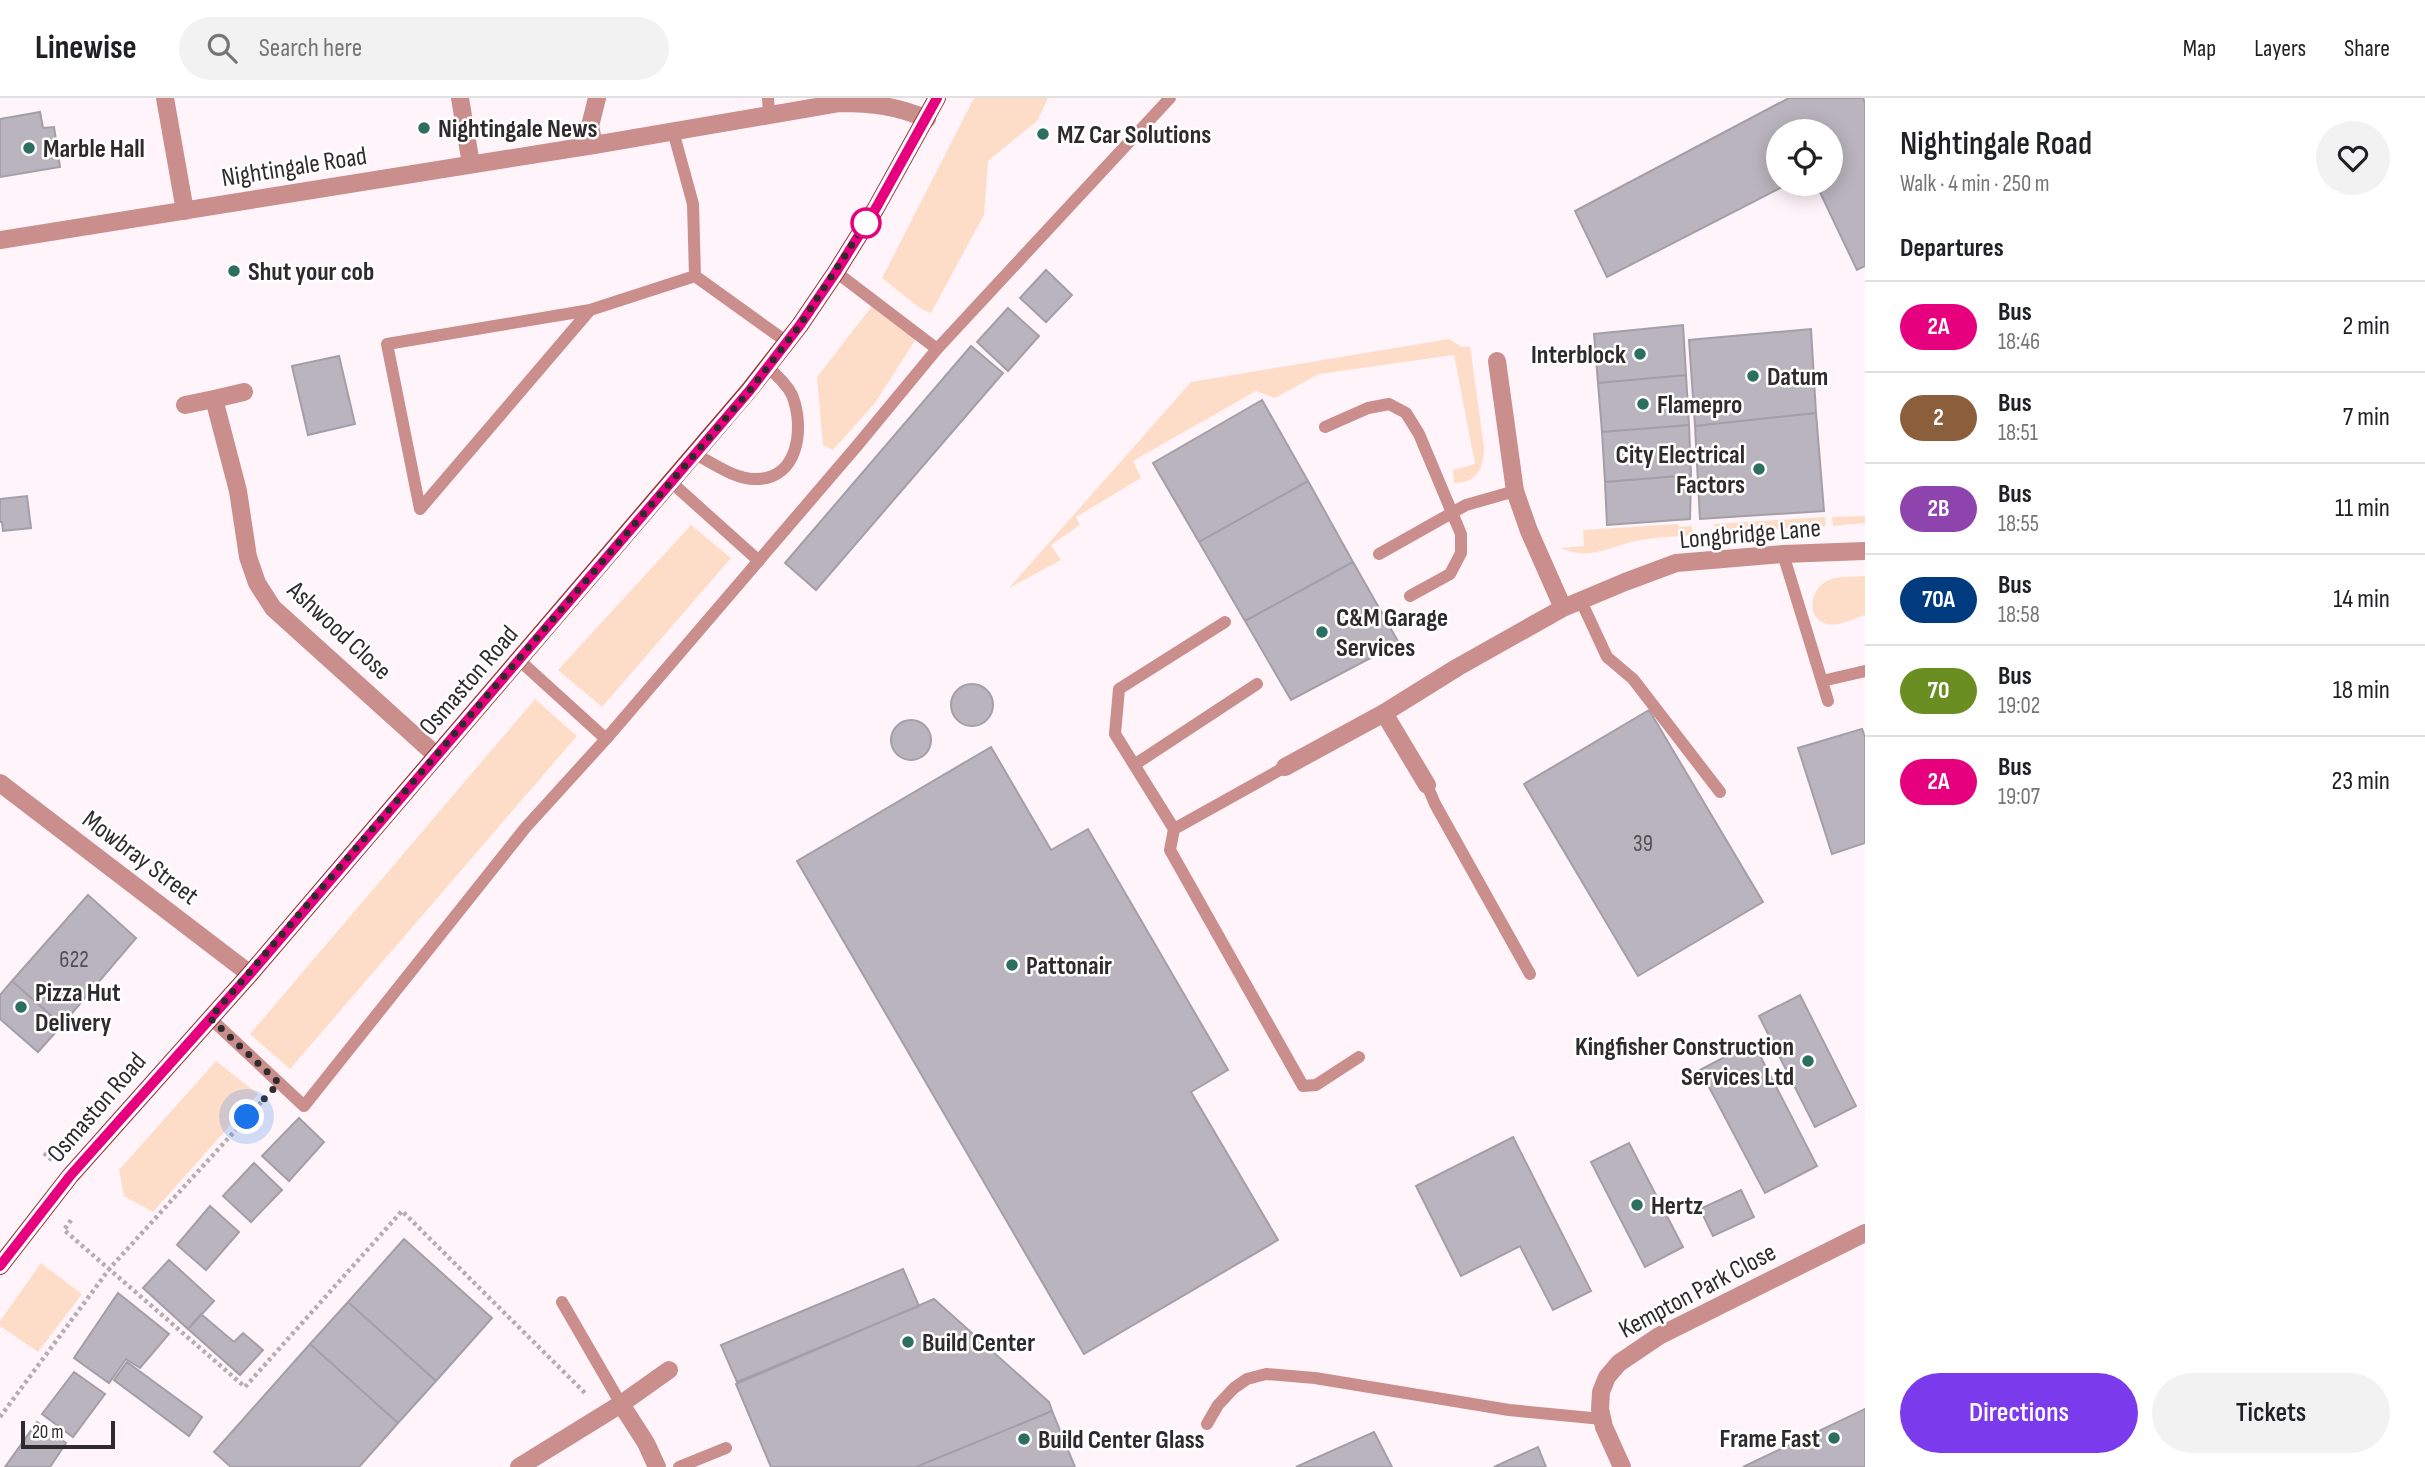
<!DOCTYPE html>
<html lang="en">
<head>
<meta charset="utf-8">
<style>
  :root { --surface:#fff; --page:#f2f2f2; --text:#202124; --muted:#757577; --line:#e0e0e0; --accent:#7c3aed }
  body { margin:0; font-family:"Sofia Sans Condensed",sans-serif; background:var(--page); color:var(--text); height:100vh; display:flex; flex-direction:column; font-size:26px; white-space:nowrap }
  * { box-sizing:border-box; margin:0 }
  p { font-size:23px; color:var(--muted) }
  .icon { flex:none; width:38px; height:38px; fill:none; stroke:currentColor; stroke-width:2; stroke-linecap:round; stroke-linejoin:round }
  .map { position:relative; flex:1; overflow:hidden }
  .drawer { display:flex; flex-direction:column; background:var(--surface); width:560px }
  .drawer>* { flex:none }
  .badge { padding:0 14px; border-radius:23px; font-size:24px; line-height:46px }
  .fabs { position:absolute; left:1766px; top:21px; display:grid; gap:14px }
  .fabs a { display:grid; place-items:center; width:77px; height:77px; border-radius:50%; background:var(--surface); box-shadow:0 4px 18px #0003; font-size:35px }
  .scale { position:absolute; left:21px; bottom:18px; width:94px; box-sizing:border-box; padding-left:7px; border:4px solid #2f2b2d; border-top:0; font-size:19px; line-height:24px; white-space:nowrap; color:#2f2b2d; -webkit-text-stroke:5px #fff; paint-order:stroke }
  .you { position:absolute; width:35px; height:35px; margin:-18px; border:5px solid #fff; border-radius:50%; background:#1a73e8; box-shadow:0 0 0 10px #1a73e833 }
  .map>.badge { position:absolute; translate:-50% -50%; box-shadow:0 0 0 4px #fff }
  h2 { padding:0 35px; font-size:26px; line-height:63px }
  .round { display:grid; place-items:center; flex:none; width:74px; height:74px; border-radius:37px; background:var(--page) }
  .head { display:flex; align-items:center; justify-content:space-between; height:119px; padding:0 35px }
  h1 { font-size:33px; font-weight:600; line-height:52px }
  .button { display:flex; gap:14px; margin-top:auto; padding:14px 35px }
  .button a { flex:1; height:80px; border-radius:42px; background:var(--accent); color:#fff; font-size:28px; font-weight:600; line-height:80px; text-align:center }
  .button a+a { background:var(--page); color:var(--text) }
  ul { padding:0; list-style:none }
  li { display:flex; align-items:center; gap:21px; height:91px; padding:0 35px; border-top:2px solid var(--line) }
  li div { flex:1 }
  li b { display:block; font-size:26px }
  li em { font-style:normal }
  li .badge { min-width:77px; font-weight:700; text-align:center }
  header { display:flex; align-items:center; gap:42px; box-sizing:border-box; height:98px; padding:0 35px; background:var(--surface); border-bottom:2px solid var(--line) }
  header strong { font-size:33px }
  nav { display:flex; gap:38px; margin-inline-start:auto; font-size:24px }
  .search { width:490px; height:63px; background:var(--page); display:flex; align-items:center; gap:18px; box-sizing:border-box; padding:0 24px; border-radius:38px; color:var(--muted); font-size:26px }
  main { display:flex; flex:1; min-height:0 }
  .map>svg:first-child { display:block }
  .green { fill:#feddc8 }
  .building { fill:#b9b4bd; stroke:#a39ea7; stroke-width:2 }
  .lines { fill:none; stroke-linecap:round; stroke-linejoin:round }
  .path { stroke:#b5adb1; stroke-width:4.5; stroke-dasharray:3.5 3.5; stroke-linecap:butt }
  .lane { stroke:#ca8e8d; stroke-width:12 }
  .street { stroke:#ca8e8d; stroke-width:18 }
  .primary { stroke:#983038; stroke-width:18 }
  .line-casing { stroke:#fff; stroke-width:16 }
  .line { stroke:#e6007e; stroke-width:10 }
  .walk { stroke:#2f2b2d; stroke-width:7; stroke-dasharray:0 12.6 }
  .poi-dot { fill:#2c6f60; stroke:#fff; stroke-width:2.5 }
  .stop-dot { fill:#fff; stroke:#e6007e; stroke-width:3.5 }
  .labels { text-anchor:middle; stroke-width:5; stroke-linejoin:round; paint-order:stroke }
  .number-label { font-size:23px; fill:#524d51 }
  .poi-label { font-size:26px; font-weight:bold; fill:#2f2b2d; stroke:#fff; text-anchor:start }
  .street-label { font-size:26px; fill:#2f2b2d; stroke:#fff }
</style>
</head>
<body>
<header>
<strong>Linewise</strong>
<div class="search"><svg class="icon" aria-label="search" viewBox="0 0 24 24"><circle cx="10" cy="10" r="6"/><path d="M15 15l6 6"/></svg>Search here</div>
<nav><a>Map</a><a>Layers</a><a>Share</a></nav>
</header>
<main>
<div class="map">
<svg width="1865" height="1369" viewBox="0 0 1865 1369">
  <rect width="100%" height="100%" fill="#fef4f9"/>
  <path class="green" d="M974 0H1048L1038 22 988 63 984 117 931 215 921 211 882 180Z
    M872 208 916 241 875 305 833 352 823 347 817 279Z
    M1449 241 1462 249 1470 248 1484 349C1484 370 1477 385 1454 385L1453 372 1475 366 1454 257 1319 276 1275 300 1256 293 1133 363 1141 380 1076 419 1080 427 1051 447 1061 462 1009 490 1191 284Z
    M1865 418V425L1833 428 1832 419Z
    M1825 419 1826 428 1715 435 1714 426Z
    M1678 426 1679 429 1692 428V437C1674 439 1655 439 1636 443 1607 449 1591 463 1561 450L1584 448 1583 432Z
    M691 427 731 460 602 609 558 572Z
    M1865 478V517C1854 520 1839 529 1827 526 1803 520 1811 486 1832 481 1842 478 1854 479 1865 478Z
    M535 601 577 638 290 971 250 936Z
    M216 963 258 996 153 1114 124 1098 119 1072Z
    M41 1165 82 1196 38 1254 0 1228V1223Z"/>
  <path class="building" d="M1789 0H1863L1865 5V168L1857 172 1816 86H1830V33H1778V86H1788L1607 179 1575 113Z
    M40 14 43 30 54 29 60 69 0 79V21Z
    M1046 172 1072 197 1046 224 1020 200Z
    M1008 210 1039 238 1008 273 977 244Z
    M1683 227 1686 277 1598 285 1594 236Z
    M1811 231 1816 315 1695 328 1689 242Z
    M971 248 1003 275 816 492 785 465Z
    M339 258 355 326 308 337 292 268Z
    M1686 277 1689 327 1602 334 1598 285Z
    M1262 302 1308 383 1199 444 1153 365Z
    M1816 315 1824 413 1700 421 1695 328Z
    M1689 327 1691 377 1605 384 1602 334Z
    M1691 377 1690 421 1607 427 1605 384Z
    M1308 383 1353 464 1245 523 1199 444Z
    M27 398 31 430 3 433 2 424H0V401Z
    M1353 464 1399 545 1291 602 1245 523Z
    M951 607a21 21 0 1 1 42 0a21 21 0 1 1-42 0Z
    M1649 612 1763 804 1638 878 1524 686Z
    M891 642a20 20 0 1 1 40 0a20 20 0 1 1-40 0Z
    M1862 631 1865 639V745L1832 756 1798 650Z
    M991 649 1051 752 1088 731 1228 972 1191 994 1278 1142 1084 1256 797 763Z
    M88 797 136 840 62 927 12 883Z
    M12 883 62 927 38 954 0 921V897Z
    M1800 897 1856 1008 1815 1029 1759 918Z
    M1753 944 1817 1068 1765 1095 1700 972Z
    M299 1020 324 1044 289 1083 262 1058Z
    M1513 1039 1591 1193 1553 1212 1520 1148 1461 1178 1416 1088Z
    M1629 1045 1683 1149 1645 1169 1591 1064Z
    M254 1065 282 1092 251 1124 223 1098Z
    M1741 1092 1754 1119 1713 1138 1700 1111Z
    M210 1108 239 1134 206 1172 177 1147Z
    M404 1141 492 1220 436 1283 348 1204Z
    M169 1162 214 1203 188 1231 143 1190Z
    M903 1171 919 1208 737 1284 721 1247Z
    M118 1195 169 1236 140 1270 126 1261 109 1285 74 1260Z
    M934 1201 1049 1304 1052 1313 916 1369H771L736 1286Z
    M348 1204 436 1283 398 1325 310 1246Z
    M201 1216 234 1244 243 1235 263 1252 240 1277 188 1231Z
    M310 1246 398 1325 359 1369H231L214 1354Z
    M127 1264 202 1319 189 1338 114 1282Z
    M74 1274 105 1296 73 1339 42 1316Z
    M1865 1311V1369H1743Z
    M1052 1313 1075 1369H916Z
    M37 1324 66 1345 50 1369H5Z
    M1374 1334 1392 1369H1296Z
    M1538 1349 1546 1369H1494Z"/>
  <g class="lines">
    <path class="path" d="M44 1055 54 1064
      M71 1122 64 1132 245 1289 402 1113 587 1297
      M0 1319 110 1170 264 1001"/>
    <path class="lane" d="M768 0 769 16
      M673 33 693 106 695 178
      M836 174 937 251
      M590 212 387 246 420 411 590 212 695 178 787 244
      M1325 329 1368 310 1389 306 1406 315 1419 336 1461 436V455L1450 476 1410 498
      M695 356C713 365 734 381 755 381 799 382 805 329 792 297 786 285 777 277 767 269
      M671 384 759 463
      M1379 456 1466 407 1515 393
      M1783 456 1828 603
      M1581 503 1607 559 1633 581 1720 694
      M519 562 606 641
      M1822 583 1865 573
      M1134 667 1257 586
      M1285 669 1174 731 1170 752 1303 988 1316 987 1359 959
      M1427 687 1435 706 1530 876
      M1174 731 1115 636 1119 591 1225 524
      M210 920 304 1008 526 729 606 641 856 349 937 251 1170 0
      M562 1204 621 1306
      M1207 1326 1218 1307 1234 1290 1247 1281 1266 1276 1315 1280 1509 1312 1602 1321
      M679 1369 726 1350"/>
    <path class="street" d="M165 0 185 113
      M460 0 471 66
      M594 47 590 28 597 0
      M0 142 594 47 840 5C872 5 897 8 927 21
      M1497 263 1515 393 1529 433 1563 510
      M244 294 214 301 238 393 248 459 257 485 273 510 437 658
      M185 307 214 301
      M1384 615 1427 687
      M1285 669 1384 615 1458 569 1563 510 1625 484 1676 465 1783 456 1865 453
      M0 685 250 876
      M621 1306 646 1345 657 1369
      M519 1369 621 1306 669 1272
      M1622 1369 1604 1329 1600 1311 1601 1294 1607 1279 1619 1265 1659 1238 1865 1135"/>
    <path class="primary" d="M0 1168 70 1078 250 876 750 291 800 227 836 174 876 110 937 0"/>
  </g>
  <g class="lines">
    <g class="line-casing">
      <path id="line" d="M0 1168 70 1078 250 876 750 292 800 227 836 174 876 110 937 0"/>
    </g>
    <use href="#line" class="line"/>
    <path class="walk" d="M247 1019 279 985 210 920 750 292 800 227 866 125"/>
  </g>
  <g class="poi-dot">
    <circle cx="424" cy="30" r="7"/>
    <circle cx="1043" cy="36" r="7"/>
    <circle cx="29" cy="50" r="7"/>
    <circle cx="234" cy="173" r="7"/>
    <circle cx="1640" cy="256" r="7"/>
    <circle cx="1753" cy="278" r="7"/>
    <circle cx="1643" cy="306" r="7"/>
    <circle cx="1759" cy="371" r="7"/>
    <circle cx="1322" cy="534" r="7"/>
    <circle cx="1012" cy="867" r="7"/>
    <circle cx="21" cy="909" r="7"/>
    <circle cx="1808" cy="963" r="7"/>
    <circle cx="1637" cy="1107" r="7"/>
    <circle cx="908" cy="1244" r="7"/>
    <circle cx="1834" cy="1340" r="7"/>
    <circle cx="1024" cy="1341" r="7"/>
  </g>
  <circle class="stop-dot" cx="866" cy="125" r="14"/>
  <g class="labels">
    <g class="number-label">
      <text x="1643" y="753">39</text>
      <text x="74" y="869">622</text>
    </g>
    <g class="poi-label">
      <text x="438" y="39">Nightingale News</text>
      <text x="1057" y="45">MZ Car Solutions</text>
      <text x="43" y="59">Marble Hall</text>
      <text x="248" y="182">Shut your cob</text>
      <text x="1626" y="265" text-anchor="end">Interblock</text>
      <text x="1767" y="287">Datum</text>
      <text x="1657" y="315">Flamepro</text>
      <text x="1745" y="365" text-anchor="end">City Electrical<tspan x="1745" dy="30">Factors</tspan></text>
      <text x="1336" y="528">C&amp;M Garage<tspan x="1336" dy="30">Services</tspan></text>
      <text x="1026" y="876">Pattonair</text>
      <text x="35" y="903">Pizza Hut<tspan x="35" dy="30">Delivery</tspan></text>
      <text x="1794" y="957" text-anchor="end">Kingfisher Construction<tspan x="1794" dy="30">Services Ltd</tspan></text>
      <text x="1651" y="1116">Hertz</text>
      <text x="922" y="1253">Build Center</text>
      <text x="1820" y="1349" text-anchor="end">Frame Fast</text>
      <text x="1038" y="1350">Build Center Glass</text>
    </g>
    <g class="street-label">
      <text transform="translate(294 68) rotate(-9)" y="9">Nightingale Road</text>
      <text transform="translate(1750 435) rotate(-5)" y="9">Longbridge Lane</text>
      <text transform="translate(340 532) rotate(43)" y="9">Ashwood Close</text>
      <text transform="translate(468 582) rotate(-49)" y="9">Osmaston Road</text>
      <text transform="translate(141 759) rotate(37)" y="9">Mowbray Street</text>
      <text transform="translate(96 1009) rotate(-49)" y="9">Osmaston Road</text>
      <text transform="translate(1697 1192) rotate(-28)" y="9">Kempton Park Close</text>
    </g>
  </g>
</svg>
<div class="fabs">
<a><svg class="icon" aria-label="locate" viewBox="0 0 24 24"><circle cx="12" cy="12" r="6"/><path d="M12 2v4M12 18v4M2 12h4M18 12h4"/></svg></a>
</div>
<div class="scale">20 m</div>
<div class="you" style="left:247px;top:1019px"></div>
</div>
<section class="drawer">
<div class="head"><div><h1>Nightingale Road</h1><p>Walk · 4 min · 250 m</p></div><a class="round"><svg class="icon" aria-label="heart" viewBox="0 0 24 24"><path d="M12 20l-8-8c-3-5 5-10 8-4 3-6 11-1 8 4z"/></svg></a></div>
<h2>Departures</h2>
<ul>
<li><span class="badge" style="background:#e6007e;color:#fff">2A</span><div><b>Bus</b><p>18:46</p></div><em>2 min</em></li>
<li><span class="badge" style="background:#8b5e3c;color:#fff">2</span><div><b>Bus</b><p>18:51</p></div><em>7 min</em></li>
<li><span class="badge" style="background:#8e44ad;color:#fff">2B</span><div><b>Bus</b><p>18:55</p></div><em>11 min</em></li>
<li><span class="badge" style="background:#003b80;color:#fff">70A</span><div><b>Bus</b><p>18:58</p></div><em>14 min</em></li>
<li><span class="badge" style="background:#6b8e23;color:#fff">70</span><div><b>Bus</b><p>19:02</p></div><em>18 min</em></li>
<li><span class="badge" style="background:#e6007e;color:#fff">2A</span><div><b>Bus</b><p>19:07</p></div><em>23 min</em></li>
</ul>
<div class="button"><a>Directions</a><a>Tickets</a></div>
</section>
</main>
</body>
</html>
